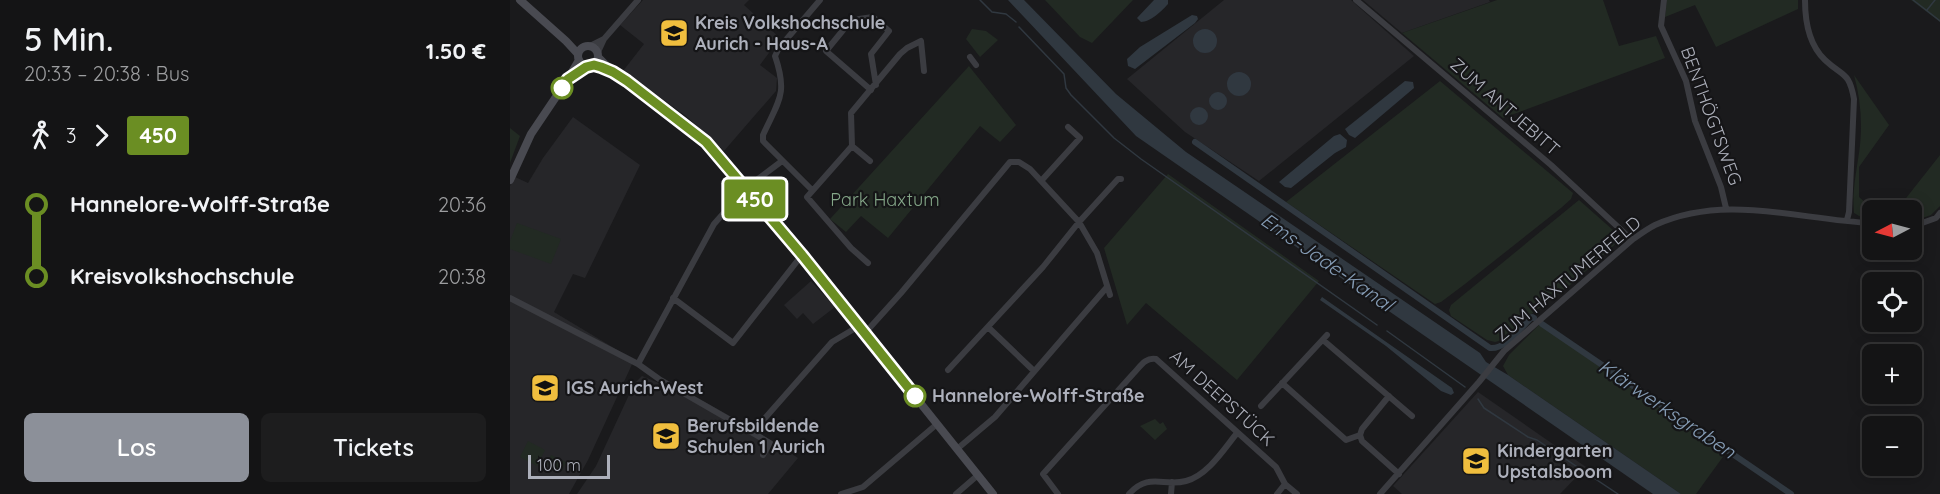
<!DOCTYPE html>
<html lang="de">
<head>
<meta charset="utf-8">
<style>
  :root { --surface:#141415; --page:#1d1d1e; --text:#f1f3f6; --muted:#9d9ea0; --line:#333334; --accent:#8c9099 }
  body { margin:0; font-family:Quicksand,sans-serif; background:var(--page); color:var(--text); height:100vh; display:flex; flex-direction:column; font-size:22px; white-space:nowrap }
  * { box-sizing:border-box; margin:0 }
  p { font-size:20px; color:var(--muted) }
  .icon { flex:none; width:33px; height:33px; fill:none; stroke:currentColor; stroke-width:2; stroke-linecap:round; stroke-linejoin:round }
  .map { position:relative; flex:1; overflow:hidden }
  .sheet { display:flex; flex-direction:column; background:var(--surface); width:510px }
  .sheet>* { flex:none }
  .badge { padding:0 12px; border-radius:4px; font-size:21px; line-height:39px }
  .needle { width:39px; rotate:264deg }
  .buttons { position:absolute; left:1352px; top:200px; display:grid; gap:12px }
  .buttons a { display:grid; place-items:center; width:60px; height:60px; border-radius:9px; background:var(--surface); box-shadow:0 3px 15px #0003,0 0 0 2px var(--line); font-size:30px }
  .scale { position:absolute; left:18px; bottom:15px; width:82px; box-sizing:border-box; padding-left:6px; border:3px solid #adb0bb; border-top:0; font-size:16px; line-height:21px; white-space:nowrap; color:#adb0bb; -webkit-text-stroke:4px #151517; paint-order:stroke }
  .map>.badge { position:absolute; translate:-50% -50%; box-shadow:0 0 0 3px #fff }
  .legs { display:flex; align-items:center; gap:9px; height:66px; padding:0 24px; font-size:20px }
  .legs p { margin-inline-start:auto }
  .summary { display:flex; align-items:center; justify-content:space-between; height:102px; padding:0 24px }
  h1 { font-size:33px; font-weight:600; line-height:45px }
  .primary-button { display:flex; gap:12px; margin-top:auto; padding:12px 24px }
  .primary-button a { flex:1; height:69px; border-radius:9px; background:var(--accent); color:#fff; font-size:24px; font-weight:600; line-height:69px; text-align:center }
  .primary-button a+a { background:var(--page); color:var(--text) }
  ul { padding:0 24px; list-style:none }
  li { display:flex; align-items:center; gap:21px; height:72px; font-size:22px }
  li i { display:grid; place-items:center; width:9px; height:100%; margin:0 8px; background:currentColor }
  li i::after { content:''; width:15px; height:15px; margin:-8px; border:4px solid; border-radius:50%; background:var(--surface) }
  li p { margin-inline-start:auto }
  li:first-child i { background:linear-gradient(#0000 50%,currentColor 0) }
  li:last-child i { background:linear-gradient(currentColor 50%,#0000 0) }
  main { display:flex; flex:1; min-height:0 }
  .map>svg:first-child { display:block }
  .built { fill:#262629 }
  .green { fill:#222a23 }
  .water { fill:#303840 }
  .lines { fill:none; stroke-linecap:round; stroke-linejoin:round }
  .stream { stroke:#303840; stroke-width:1.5 }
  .canal { stroke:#303840; stroke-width:6 }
  .street { stroke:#3b3c41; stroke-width:6 }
  .secondary { stroke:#494a51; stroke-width:8 }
  .line-1-casing { stroke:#fff; stroke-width:14 }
  .line-1 { stroke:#6b8e23; stroke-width:9 }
  .stop-1-dot { fill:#fff; stroke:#6b8e23; stroke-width:3 }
  .labels { text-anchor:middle; stroke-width:4.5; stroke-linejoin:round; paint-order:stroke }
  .poi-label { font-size:18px; font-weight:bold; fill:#adb0bb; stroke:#151517; text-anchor:start }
  .street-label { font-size:18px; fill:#adb0bb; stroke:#151517 }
  .park-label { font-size:18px; fill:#84a688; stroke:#151517 }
  .stop-label { font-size:18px; font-weight:bold; fill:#adb0bb; stroke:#151517; text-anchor:start }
  .water-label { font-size:20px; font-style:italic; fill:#859cb5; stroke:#151517 }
</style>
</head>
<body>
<main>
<section class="sheet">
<div class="summary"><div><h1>5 Min.</h1><p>20:33 – 20:38 · Bus</p></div><b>1.50 €</b></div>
<div class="legs"><svg class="icon" aria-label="walk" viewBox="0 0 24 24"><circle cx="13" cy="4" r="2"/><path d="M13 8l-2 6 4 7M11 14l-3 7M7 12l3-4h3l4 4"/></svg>3<svg class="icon" aria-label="forward" viewBox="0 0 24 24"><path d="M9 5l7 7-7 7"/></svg><b class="badge" style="background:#6b8e23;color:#fff">450</b></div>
<ul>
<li><i style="color:#6b8e23"></i><b>Hannelore-Wolff-Straße</b><p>20:36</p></li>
<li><i style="color:#6b8e23"></i><b>Kreisvolkshochschule</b><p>20:38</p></li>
</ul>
<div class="primary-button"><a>Los</a><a>Tickets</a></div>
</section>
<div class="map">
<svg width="1430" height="494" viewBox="0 0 1430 494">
  <rect width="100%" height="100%" fill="#1a1a1c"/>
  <path class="built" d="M133 0H239L234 5 270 38 250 65 267 78 266 91 214 151 176 116 113 71 134 44 110 25Z
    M714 0H841L904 56 749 181 675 132 617 79Z
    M853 0H979L980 2 892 33Z
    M63 117 130 165 75 278 63 274 44 312 124 360 78 460 59 494H0V186L5 177 18 183 33 158Z
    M301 281 325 307 303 324 293 313 287 319 274 305Z
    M132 376 195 402 245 430 288 458 258 494H67L86 466 124 384Z
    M968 392 1076 467 1050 494H892L883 486Z"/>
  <path class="green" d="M535 0H623L582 43 570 37Z
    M987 0H1093L1109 46 1146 36 1155 58 993 118 892 33Z
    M1157 0H1288V9L1206 47 1185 5 1155 17Z
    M1401 0H1430V22Z
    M462 29 476 31 488 40 470 57 456 39Z
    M459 66 506 125 490 142 470 126 378 238 351 216 336 232 320 219Z
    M1344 75 1379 125 1349 167V197L1364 210H1362V216L1351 217 1344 213C1342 192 1346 174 1349 153 1353 127 1351 100 1344 75Z
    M930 81 1063 193 1061 199 1051 208 955 284 931 302 925 304 776 202Z
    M0 128 10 136 0 163Z
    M1430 155V206L1421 215 1401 222V210H1388L1389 207Z
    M658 174 809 281 727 380 636 303 617 325 594 248Z
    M1069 200 1112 238 1064 282 1020 315 992 340 985 342 977 340 941 316 939 310 941 305Z
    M7 223 51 239 41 264 0 249V241Z
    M1029 325 1032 326 1215 454 1186 494H1171L998 375 993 366 999 355Z
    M645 419 650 424 653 422 657 429 645 440 630 426Z
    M18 441 35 450 27 466 10 457Z
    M41 455 56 462 52 471 37 464Z"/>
  <path class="water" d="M498 0H514L606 94 676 152 970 353 976 362 998 375 1171 494H1143L626 136Z
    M644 0H658V4C652 11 640 22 631 22L627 18Z
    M682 15 687 16 688 19 685 23 625 69 618 66 617 59 630 47Z
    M683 41a12 12 0 1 1 24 0a12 12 0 1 1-24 0Z
    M717 84a12 12 0 1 1 24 0a12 12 0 1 1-24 0Z
    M895 81 903 82 904 88 845 138 839 135 835 129Z
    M699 101a9 9 0 1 1 18 0a9 9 0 1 1-18 0Z
    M680 116a9 9 0 1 1 18 0a9 9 0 1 1-18 0Z
    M830 134 837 140 836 147 825 153 781 188 775 187 769 182 824 136Z
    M812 297 942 388 944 393 941 395 931 391 876 346 810 300Z"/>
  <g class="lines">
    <path class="stream" d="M470 0 482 12 496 14 506 22
      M1403 0 1430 21
      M1417 10 1425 0
      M509 27 554 74 556 88 561 95 604 138 631 159 867 325
      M877 331 955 387
      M968 399 974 408 1018 437 1027 440 1108 494"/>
    <path class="canal" d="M685 142 980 348C995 350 1011 327 1022 317L1024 318
      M1032 324 1281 494"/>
    <path class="street" d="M846 0 1041 165 1122 240
      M1154 0 1151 26 1176 81 1185 121 1211 187 1216 208
      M1295 0C1295 22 1299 45 1315 60 1333 77 1339 71 1344 99L1339 212 1337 220
      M349 19 363 17 379 31 361 54 366 85
      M334 29 316 51 361 90
      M80 46 94 39
      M88 52 94 39 128 0
      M460 57 466 65
      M342 146 360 161
      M532 180 570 138 558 127
      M302 190 253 141V135C269 100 278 94 265 56L269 48 310 0
      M1401 227 1426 218 1430 213
      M358 263 341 248 297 197 342 146 341 113 390 54 397 48 411 41 414 71
      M0 298 128 364
      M163 298 223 343 292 255
      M478 327 524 371
      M355 333 391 293 500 162H509L520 169 569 222 587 253 600 295
      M813 340 902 416
      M438 370 533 267 569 222 608 179H611
      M772 383 836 440 850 435
      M879 396 852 429 850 435 852 441 889 474
      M751 406 817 335
      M248 426 322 342 349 326
      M447 449 485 417 597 287
      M253 455 260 443 149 379 128 364 204 224 236 188 272 161
      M331 494 353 487 427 424
      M446 494 468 475
      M548 494 533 474 623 374C630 367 635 357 646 359L766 467 775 484 787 494
      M619 494C639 472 653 487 676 481 698 475 714 449 727 433
      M661 494 662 482
      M767 494 775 484
      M870 494 969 382 994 351 1122 240C1129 235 1137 229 1145 225 1216 193 1289 220 1362 223"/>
    <path class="secondary" d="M10 0 56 41 68 54
      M68 56a10 10 0 1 1 20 0a10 10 0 1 1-20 0Z
      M89 58 103 72 196 142 292 255 483 494
      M0 180 21 134 58 79 69 60"/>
  </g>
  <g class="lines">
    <g class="line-1-casing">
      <path id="line-1" d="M52 88 58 79 76 67 84 65 91 67 103 72 117 81 196 142 292 255 405 396"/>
    </g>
    <use href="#line-1" class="line-1"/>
  </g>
  <defs>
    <g id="university-square" transform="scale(1.5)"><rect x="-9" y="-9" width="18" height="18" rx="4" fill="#f0be3e" stroke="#151517"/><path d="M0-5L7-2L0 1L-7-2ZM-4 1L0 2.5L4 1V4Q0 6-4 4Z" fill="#111"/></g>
    <g id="school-square" transform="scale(1.5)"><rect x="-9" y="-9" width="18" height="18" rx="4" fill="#f0be3e" stroke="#151517"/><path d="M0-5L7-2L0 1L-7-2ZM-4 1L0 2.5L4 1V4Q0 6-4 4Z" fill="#111"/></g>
  </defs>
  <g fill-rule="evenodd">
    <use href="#university-square" x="164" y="33"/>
    <use href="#school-square" x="35" y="388"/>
    <use href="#school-square" x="156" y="436"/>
    <use href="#school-square" x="966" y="461"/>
  </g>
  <g class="stop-1-dot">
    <circle cx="52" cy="88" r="10"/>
    <circle cx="405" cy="396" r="10"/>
  </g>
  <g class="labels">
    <g class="poi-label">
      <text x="185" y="29">Kreis Volkshochschule<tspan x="185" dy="21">Aurich - Haus-A</tspan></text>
      <text x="56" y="394">IGS Aurich-West</text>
      <text x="177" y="432">Berufsbildende<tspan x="177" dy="21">Schulen 1 Aurich</tspan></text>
      <text x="987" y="457">Kindergarten<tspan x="987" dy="21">Upstalsboom</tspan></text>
    </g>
    <g class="street-label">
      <text transform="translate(995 107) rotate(41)" y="6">ZUM ANTJEBITT</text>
      <text transform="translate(1201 116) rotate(70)" y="6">BENTHÖGTSWEG</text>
      <text transform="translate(1058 279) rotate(-40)" y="6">ZUM HAXTUMERFELD</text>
      <text transform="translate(712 398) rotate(42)" y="6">AM DEEPSTÜCK</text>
    </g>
    <g class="park-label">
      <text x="375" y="206">Park Haxtum</text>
    </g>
    <g class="stop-label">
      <text x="422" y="402">Hannelore-Wolff-Straße</text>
    </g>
    <g class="water-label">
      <text transform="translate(817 262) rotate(35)" y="7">Ems-Jade-Kanal</text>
      <text transform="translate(1157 409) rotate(34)" y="7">Klärwerksgraben</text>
    </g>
  </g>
</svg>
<div class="buttons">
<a><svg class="needle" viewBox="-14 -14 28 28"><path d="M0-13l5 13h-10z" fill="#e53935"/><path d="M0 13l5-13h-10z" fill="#9d9ea0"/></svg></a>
<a><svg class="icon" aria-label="locate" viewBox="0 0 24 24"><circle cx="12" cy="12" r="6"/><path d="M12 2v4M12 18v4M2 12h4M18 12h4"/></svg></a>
<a>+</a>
<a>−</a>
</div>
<div class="scale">100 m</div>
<b class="badge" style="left:245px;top:199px;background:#6b8e23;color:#fff">450</b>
</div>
</main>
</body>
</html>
